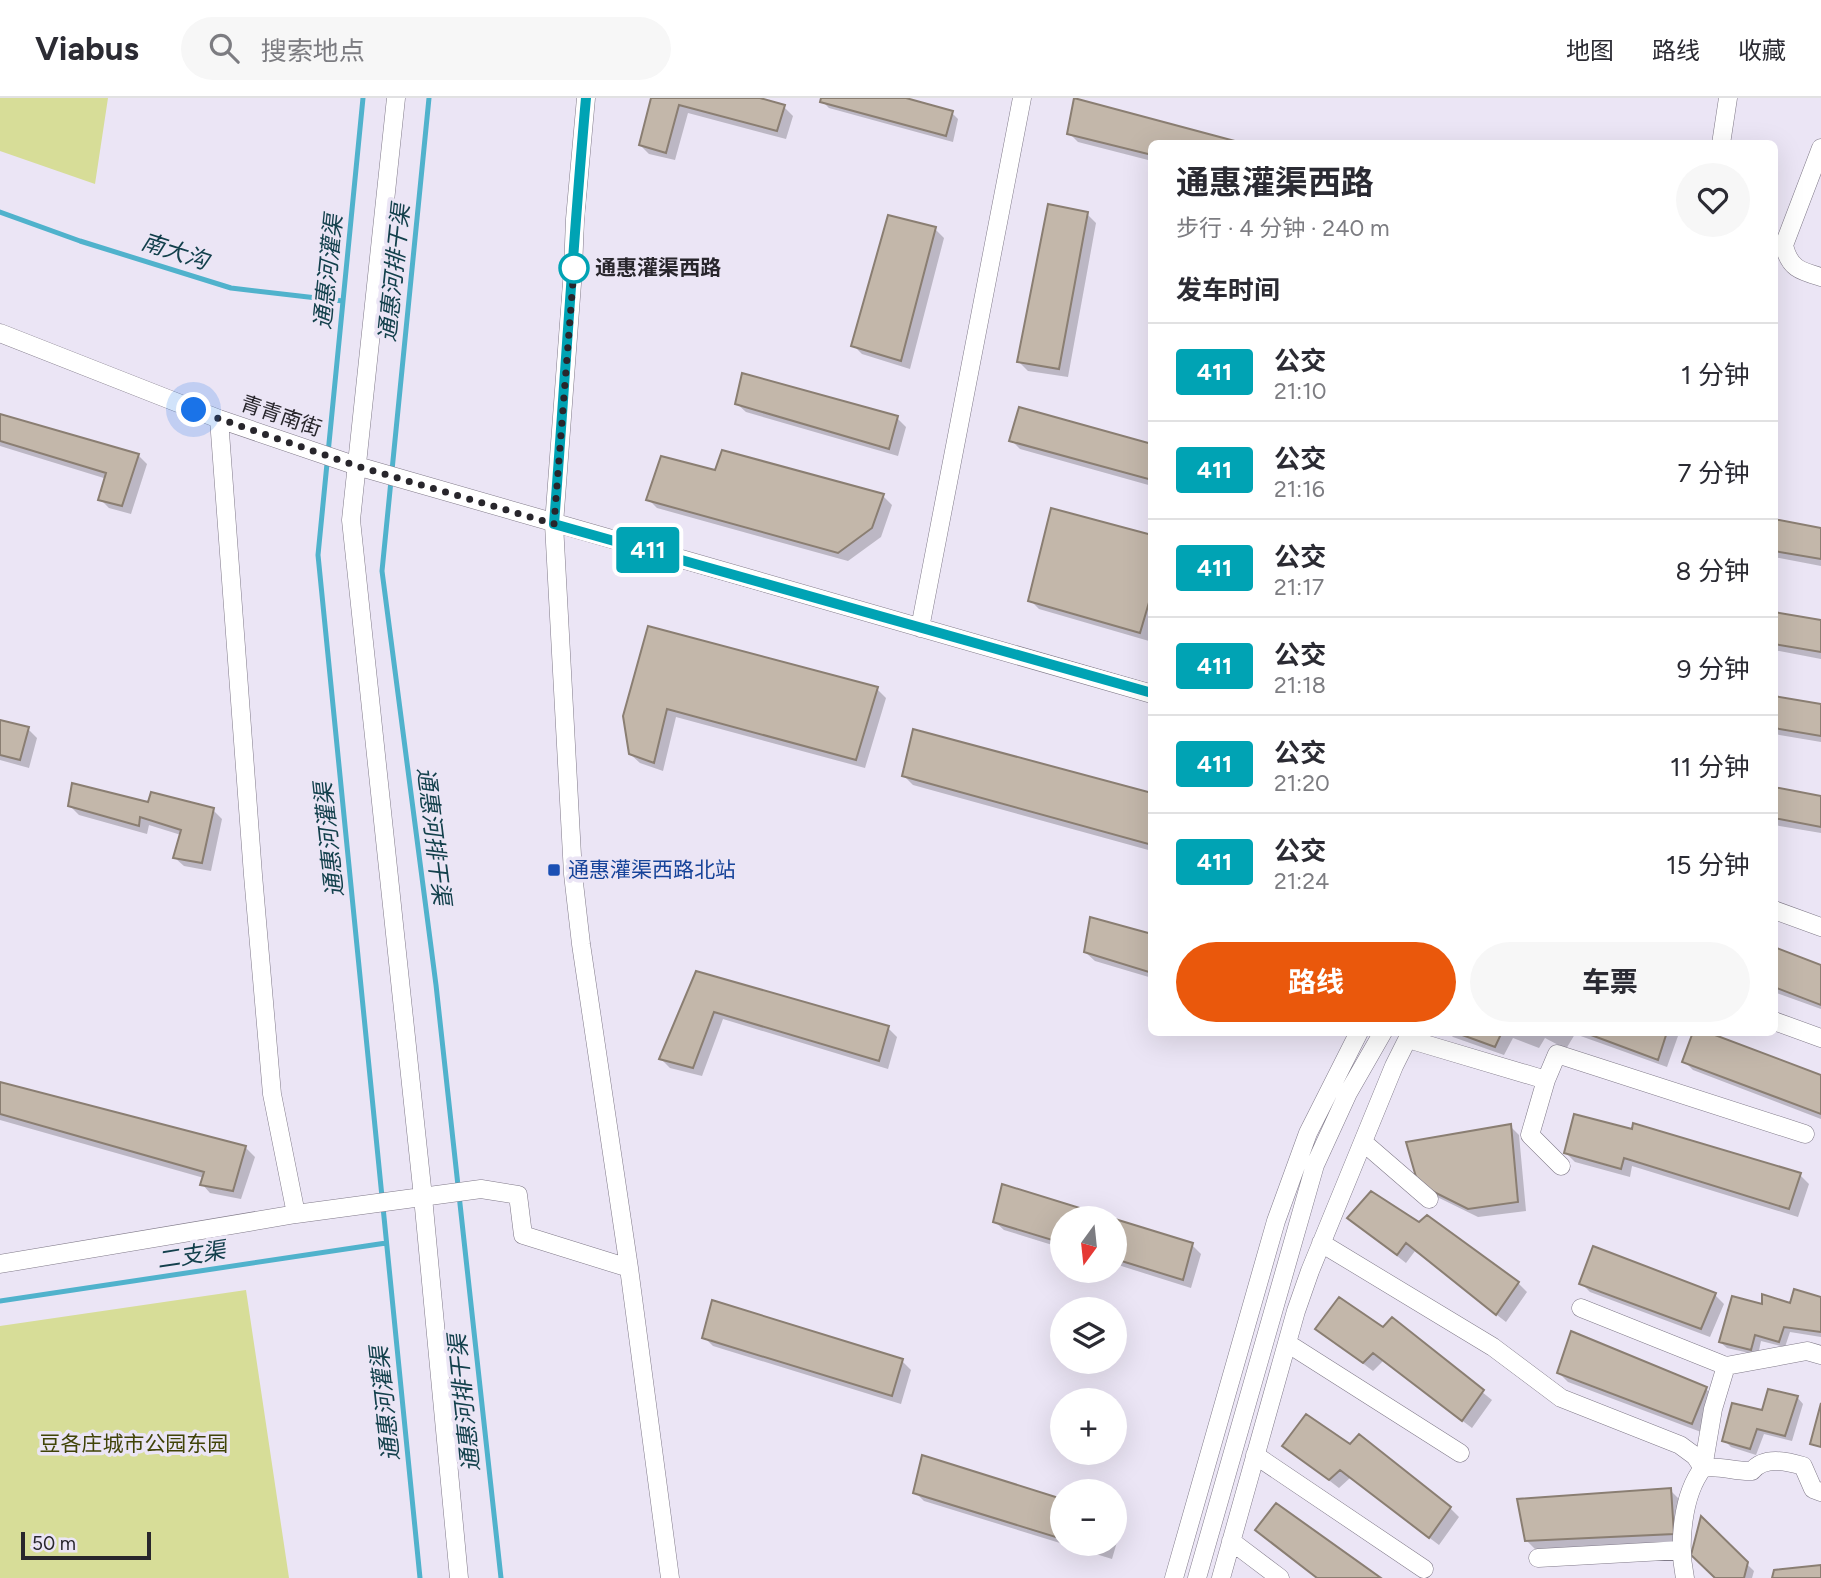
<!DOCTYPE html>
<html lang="zh">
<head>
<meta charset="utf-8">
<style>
  :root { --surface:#fff; --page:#f7f7f7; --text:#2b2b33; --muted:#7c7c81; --line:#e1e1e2; --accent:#ea580c }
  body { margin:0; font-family:Figtree,"Noto Sans SC",sans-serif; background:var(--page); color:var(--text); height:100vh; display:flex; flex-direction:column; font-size:26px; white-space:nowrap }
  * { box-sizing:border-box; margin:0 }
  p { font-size:23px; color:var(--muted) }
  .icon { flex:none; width:38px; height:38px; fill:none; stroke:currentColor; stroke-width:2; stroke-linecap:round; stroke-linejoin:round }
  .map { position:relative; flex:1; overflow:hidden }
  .panel { position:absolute; left:1148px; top:42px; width:630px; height:896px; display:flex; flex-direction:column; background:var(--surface); border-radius:10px; box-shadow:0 7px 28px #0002 }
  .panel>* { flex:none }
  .badge { padding:0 14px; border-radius:5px; font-size:24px; line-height:46px }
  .needle { width:46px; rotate:195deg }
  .buttons { position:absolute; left:1050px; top:1108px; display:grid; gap:14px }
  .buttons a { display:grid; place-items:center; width:77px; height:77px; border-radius:50%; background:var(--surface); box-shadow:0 7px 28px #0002; font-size:35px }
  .scale { position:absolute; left:21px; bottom:18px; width:130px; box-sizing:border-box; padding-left:7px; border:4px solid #28262c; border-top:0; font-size:19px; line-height:24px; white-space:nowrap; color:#28262c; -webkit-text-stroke:5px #ebe5f5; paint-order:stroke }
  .you { position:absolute; width:35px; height:35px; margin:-18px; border:5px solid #fff; border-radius:50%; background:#1a73e8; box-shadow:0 0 0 10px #1a73e833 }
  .map>.badge { position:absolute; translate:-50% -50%; box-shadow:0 0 0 4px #fff }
  h2 { padding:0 28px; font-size:26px; line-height:63px }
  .round { display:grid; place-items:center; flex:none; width:74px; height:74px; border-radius:37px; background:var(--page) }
  .head { display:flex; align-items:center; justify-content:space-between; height:119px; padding:0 28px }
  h1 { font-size:33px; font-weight:700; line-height:52px }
  .primary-button { display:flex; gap:14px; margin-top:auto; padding:14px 28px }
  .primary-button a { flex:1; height:80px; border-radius:42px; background:var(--accent); color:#fff; font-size:28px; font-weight:700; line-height:80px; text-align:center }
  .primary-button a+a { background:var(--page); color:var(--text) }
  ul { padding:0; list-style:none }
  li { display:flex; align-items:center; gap:21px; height:98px; padding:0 28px; border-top:2px solid var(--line) }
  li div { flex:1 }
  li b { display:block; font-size:26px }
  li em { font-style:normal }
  li .badge { min-width:77px; font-weight:700; text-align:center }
  header { display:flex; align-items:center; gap:42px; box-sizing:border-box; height:98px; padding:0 35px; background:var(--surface); border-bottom:2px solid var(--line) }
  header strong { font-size:33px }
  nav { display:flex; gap:38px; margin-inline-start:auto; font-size:24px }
  .search { width:490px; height:63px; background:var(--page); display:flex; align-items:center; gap:18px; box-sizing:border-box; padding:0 24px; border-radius:38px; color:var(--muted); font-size:26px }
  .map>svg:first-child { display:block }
  .green { fill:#d7dd98 }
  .shadow { fill:#0003 }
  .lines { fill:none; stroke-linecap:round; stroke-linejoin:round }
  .stream { stroke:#50b2cc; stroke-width:5 }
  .building { fill:#c3b7aa; stroke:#8a7e72; stroke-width:2 }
  .minor-casing { stroke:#807a89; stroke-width:19 }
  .minor { stroke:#fff; stroke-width:18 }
  .line-casing { stroke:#fff; stroke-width:16 }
  .line { stroke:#00a3b4; stroke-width:10 }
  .walk { stroke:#28262c; stroke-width:7; stroke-dasharray:0 12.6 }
  .stop-dot { fill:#fff; stroke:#00a3b4; stroke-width:3.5 }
  .transit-dot { fill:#1a4fb4; stroke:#ebe5f5; stroke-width:2.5 }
  .labels { text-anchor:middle; stroke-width:7; stroke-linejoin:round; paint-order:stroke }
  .stop-label { font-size:21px; font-weight:bold; fill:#28262c; stroke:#ebe5f5; text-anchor:start }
  .street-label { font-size:21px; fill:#28262c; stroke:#ebe5f5 }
  .transit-label { font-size:21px; fill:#164399; stroke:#ebe5f5; text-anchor:start }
  .park-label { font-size:21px; fill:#404307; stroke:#ebe5f5 }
  .water-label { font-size:23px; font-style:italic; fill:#13404c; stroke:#ebe5f5 }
</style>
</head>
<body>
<header>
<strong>Viabus</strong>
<div class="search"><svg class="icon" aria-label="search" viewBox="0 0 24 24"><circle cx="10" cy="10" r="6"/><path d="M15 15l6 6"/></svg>搜索地点</div>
<nav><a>地图</a><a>路线</a><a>收藏</a></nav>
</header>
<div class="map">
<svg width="1821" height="1480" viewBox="0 0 1821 1480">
  <rect width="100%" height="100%" fill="#ebe5f5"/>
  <path class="green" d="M0 0H108L95 86 0 53Z
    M246 1192 289 1480H0V1228Z"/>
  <path class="shadow" d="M652 0H754L784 9 793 18 786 41 688 15 675 62 649 56 640 47Z
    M823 0H900L952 15 958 21 953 44 829 10 822 3Z
    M1069 35 1152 46V63L1078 44Z
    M1087 116 1096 125 1068 279 1028 273 1019 264Z
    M935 131 944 140 910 271 862 256 853 247Z
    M736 305 897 320 906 329 898 358 746 314Z
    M0 318 138 357 147 366 131 416 109 410 100 401 107 381 0 348Z
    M1011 342 1152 348V388L1020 351Z
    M717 375 883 398 892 407 881 439 848 463 657 410 648 401Z
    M1774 423 1821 431V468L1774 459Z
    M1152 439V533L1149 543 1039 511 1030 502Z
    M1774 515 1821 524V561L1774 552Z
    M649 530 877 591 886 600 865 670 676 619 663 673 640 665 630 656Z
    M1774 600 1821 608V644L1774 636Z
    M0 623 28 631 37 640 29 670 0 662Z
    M904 678 1152 697V753L913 687Z
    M1774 691 1821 700V735L1774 727Z
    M149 706 213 712 222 721 211 773 184 768 175 760 181 737 149 727 147 736 79 717 70 708Z
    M1152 838V880L1095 863 1085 854Z
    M1774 851 1821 869V911L1774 894Z
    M697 875 888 930 897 939 888 971 723 921 702 978 670 970 661 961Z
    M1448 934H1674L1678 938 1667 969 1575 936 1566 951 1545 940 1539 950 1513 940 1504 957 1453 939Z
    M1684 963 1821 979V1021L1693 972Z
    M0 985 246 1050 255 1059 241 1101 210 1095 202 1086 204 1080 0 1022Z
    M1575 1018 1800 1077 1809 1086 1798 1119 1632 1068 1630 1079 1575 1064 1566 1055Z
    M1510 1028 1519 1037 1526 1113 1478 1119 1429 1095Z
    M1003 1088 1106 1120H1062V1150L1004 1132 994 1123Z
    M1349 1120 1518 1185 1527 1194 1506 1224 1415 1153 1406 1165Z
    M1115 1123 1192 1147 1201 1156 1191 1190 1115 1166Z
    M1581 1185 1715 1197 1724 1206 1710 1239 1590 1194Z
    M1821 1200V1239L1790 1234 1785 1249 1761 1243 1758 1257 1727 1250 1720 1244 1764 1208H1791Z
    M1392 1222 1492 1302 1472 1330 1383 1263 1373 1273 1317 1231H1383Z
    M704 1239 902 1263 911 1272 901 1306 713 1248Z
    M1559 1275 1706 1291 1715 1300 1701 1334 1568 1284Z
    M1797 1299 1803 1306 1792 1343 1764 1336 1756 1357 1731 1349 1724 1342 1763 1314Z
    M1284 1348 1450 1410 1459 1419 1439 1447 1350 1380 1339 1390Z
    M924 1359 1062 1402V1446H1115V1420L1122 1427 1112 1461 924 1403 915 1394Z
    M1670 1392 1679 1401 1682 1445 1536 1452 1527 1443Z
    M1702 1422 1754 1473 1752 1480H1717Z"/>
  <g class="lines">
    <path class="stream" d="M363 0 318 457 420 1480
      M429 0 382 473 436 887 501 1480
      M0 114 80 143 231 190 343 203
      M0 1203 386 1145"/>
  </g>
  <path class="building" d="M651 0H760L785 7 777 33 679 7 666 55 639 47Z
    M821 0H906L953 13 946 38 820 4Z
    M1074 0 1246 46H1152V57L1067 36Z
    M1048 106 1088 114 1059 271 1017 264Z
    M888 117 936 129 901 263 851 248Z
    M742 275 898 318 889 351 735 306Z
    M1019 309 1152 346V382L1009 343Z
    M0 316 139 356 122 408 98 402 106 375 0 343Z
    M722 352 884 396 872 430 838 455 646 402 661 358 715 372Z
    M1051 410 1152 437V494L1140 535 1028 503Z
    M1774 421 1821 430V461L1774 453Z
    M1774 514 1821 522V554L1774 546Z
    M648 528 878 589 856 662 667 611 654 665 629 656 623 618Z
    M1774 598 1821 606V638L1774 630Z
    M0 622 29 629 20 662 0 657Z
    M913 631 1152 695V747L902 678Z
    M72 685 148 704 151 694 214 710 202 765 173 760 181 732 140 719 139 728 68 708Z
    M1774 689 1821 698V729L1774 720Z
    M1090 819 1152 836V875L1084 854Z
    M1774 849 1821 867V907L1774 889Z
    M696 873 889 928 879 963 714 914 693 970 659 961Z
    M1454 934H1502L1495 949Z
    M1583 934H1667L1658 962Z
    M1693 934H1707L1821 977V1016L1682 964Z
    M0 984 246 1048 233 1093 200 1087 204 1074 0 1016Z
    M1574 1016 1632 1031 1633 1025 1801 1075 1789 1111 1624 1060 1621 1071 1564 1055Z
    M1511 1026 1518 1104 1468 1111 1418 1086 1406 1044Z
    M1002 1086 1112 1120H1062V1145L993 1124Z
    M1371 1093 1419 1124 1427 1117 1519 1184 1496 1217 1406 1145 1397 1157 1347 1120Z
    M1115 1121 1193 1145 1183 1182 1115 1161Z
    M1593 1148 1716 1195 1701 1231 1579 1186Z
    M1794 1191 1821 1199V1234L1784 1229 1779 1244 1755 1237 1751 1252 1719 1244 1732 1198 1762 1206V1196L1790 1205Z
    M1339 1199 1383 1229 1392 1219 1484 1292 1462 1323 1373 1255 1363 1265 1315 1231Z
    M712 1202 903 1261 892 1298 702 1240Z
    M1571 1233 1707 1289 1692 1326 1557 1275Z
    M1768 1291 1798 1298 1785 1338 1757 1331 1750 1351 1722 1343 1732 1305 1762 1312Z
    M1821 1305V1349L1810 1346Z
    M1306 1316 1350 1346 1359 1336 1451 1409 1429 1440 1340 1372 1329 1382 1282 1348Z
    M922 1357 1062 1401V1441L913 1395Z
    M1671 1390 1674 1436 1525 1443 1517 1401Z
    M1276 1405 1381 1480H1317L1255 1432Z
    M1701 1418 1748 1464 1744 1480H1715L1691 1457Z
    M1821 1467V1480H1772L1774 1472Z"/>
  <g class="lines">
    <g class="minor-casing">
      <path id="minor" d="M396 0 351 422 423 1099 459 1480
        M586 0 575 121 573 172 554 426 573 776 581 846 629 1170 670 1480
        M1721 46 1728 0
        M1821 50 1784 147C1789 170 1800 173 1821 179
        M0 235 219 321 357 368 1152 596
        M219 321 253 777 272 996 296 1116
        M920 530 1022 0
        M1774 812 1821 829
        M1774 923 1821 940
        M1408 941 1546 982 1557 956 1805 1036
        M1546 982 1530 1037 1561 1068
        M1363 1044 1429 1101
        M1321 1145 1493 1249 1561 1300 1680 1347 1695 1358 1703 1370
        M0 1166 296 1116 481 1091 518 1097 523 1137 629 1170
        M1581 1210 1726 1268
        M1287 1245 1460 1355
        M1255 1357 1424 1471
        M1703 1370 1713 1311 1726 1268 1807 1253 1821 1257
        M1231 1443 1280 1480
        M1538 1460 1682 1452
        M1174 1480 1276 1123 1308 1035 1359 934
        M1197 1480 1315 1067 1348 995 1383 934
        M1221 1480 1296 1213 1310 1173 1394 968 1411 934
        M1685 1480C1678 1447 1682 1397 1703 1370 1720 1367 1735 1374 1752 1373 1764 1358 1786 1363 1803 1368L1813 1391 1821 1394"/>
    </g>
    <use href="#minor" class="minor"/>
  </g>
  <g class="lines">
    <g class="line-casing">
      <path id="line" d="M586 0C573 142 565 284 554 426L1152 595"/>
    </g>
    <use href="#line" class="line"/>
    <path class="walk" d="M194 312 357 368 554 426 574 170"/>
  </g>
  <circle class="stop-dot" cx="574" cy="170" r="14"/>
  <rect class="transit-dot" x="547" y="765" width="14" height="14" rx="3.5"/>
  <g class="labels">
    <g class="stop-label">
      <text x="595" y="177">通惠灌渠西路</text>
    </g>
    <g class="street-label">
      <text transform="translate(281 318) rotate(19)" y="7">青青南街</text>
    </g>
    <g class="transit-label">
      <text x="568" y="779">通惠灌渠西路北站</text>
    </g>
    <g class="park-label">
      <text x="134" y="1353">豆各庄城市公园东园</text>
    </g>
    <g class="water-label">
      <text transform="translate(175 153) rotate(18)" y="8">南大沟</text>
      <text transform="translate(328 174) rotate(-84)" y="8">通惠河灌渠</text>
      <text transform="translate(394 175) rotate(-84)" y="8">通惠河排干渠</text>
      <text transform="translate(434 738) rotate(83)" y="8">通惠河排干渠</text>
      <text transform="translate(329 742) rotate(-96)" y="8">通惠河灌渠</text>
      <text transform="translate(191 1157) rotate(-9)" y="8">二支渠</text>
      <text transform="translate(464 1305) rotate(-96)" y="8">通惠河排干渠</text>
      <text transform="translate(385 1306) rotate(-96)" y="8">通惠河灌渠</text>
    </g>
  </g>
</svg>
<div class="buttons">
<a><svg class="needle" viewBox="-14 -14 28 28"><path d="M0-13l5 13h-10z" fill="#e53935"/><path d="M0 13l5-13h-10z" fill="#7c7c81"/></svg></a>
<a><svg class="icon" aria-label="layers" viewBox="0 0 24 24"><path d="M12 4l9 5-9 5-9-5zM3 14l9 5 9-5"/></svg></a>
<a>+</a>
<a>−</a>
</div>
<div class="scale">50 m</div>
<div class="you" style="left:194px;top:312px"></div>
<b class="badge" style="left:648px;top:452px;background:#00a3b4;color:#fff">411</b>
<section class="panel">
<div class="head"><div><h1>通惠灌渠西路</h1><p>步行 · 4 分钟 · 240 m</p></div><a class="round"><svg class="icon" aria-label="heart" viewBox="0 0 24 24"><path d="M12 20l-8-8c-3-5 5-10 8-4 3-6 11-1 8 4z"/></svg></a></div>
<h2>发车时间</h2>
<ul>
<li><span class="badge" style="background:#00a3b4;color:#fff">411</span><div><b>公交</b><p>21:10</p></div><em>1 分钟</em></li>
<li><span class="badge" style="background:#00a3b4;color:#fff">411</span><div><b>公交</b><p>21:16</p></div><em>7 分钟</em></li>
<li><span class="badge" style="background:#00a3b4;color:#fff">411</span><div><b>公交</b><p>21:17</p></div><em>8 分钟</em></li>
<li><span class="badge" style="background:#00a3b4;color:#fff">411</span><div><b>公交</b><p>21:18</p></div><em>9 分钟</em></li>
<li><span class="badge" style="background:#00a3b4;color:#fff">411</span><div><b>公交</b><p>21:20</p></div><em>11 分钟</em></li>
<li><span class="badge" style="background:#00a3b4;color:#fff">411</span><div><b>公交</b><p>21:24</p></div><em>15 分钟</em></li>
</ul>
<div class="primary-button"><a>路线</a><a>车票</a></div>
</section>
</div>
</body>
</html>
